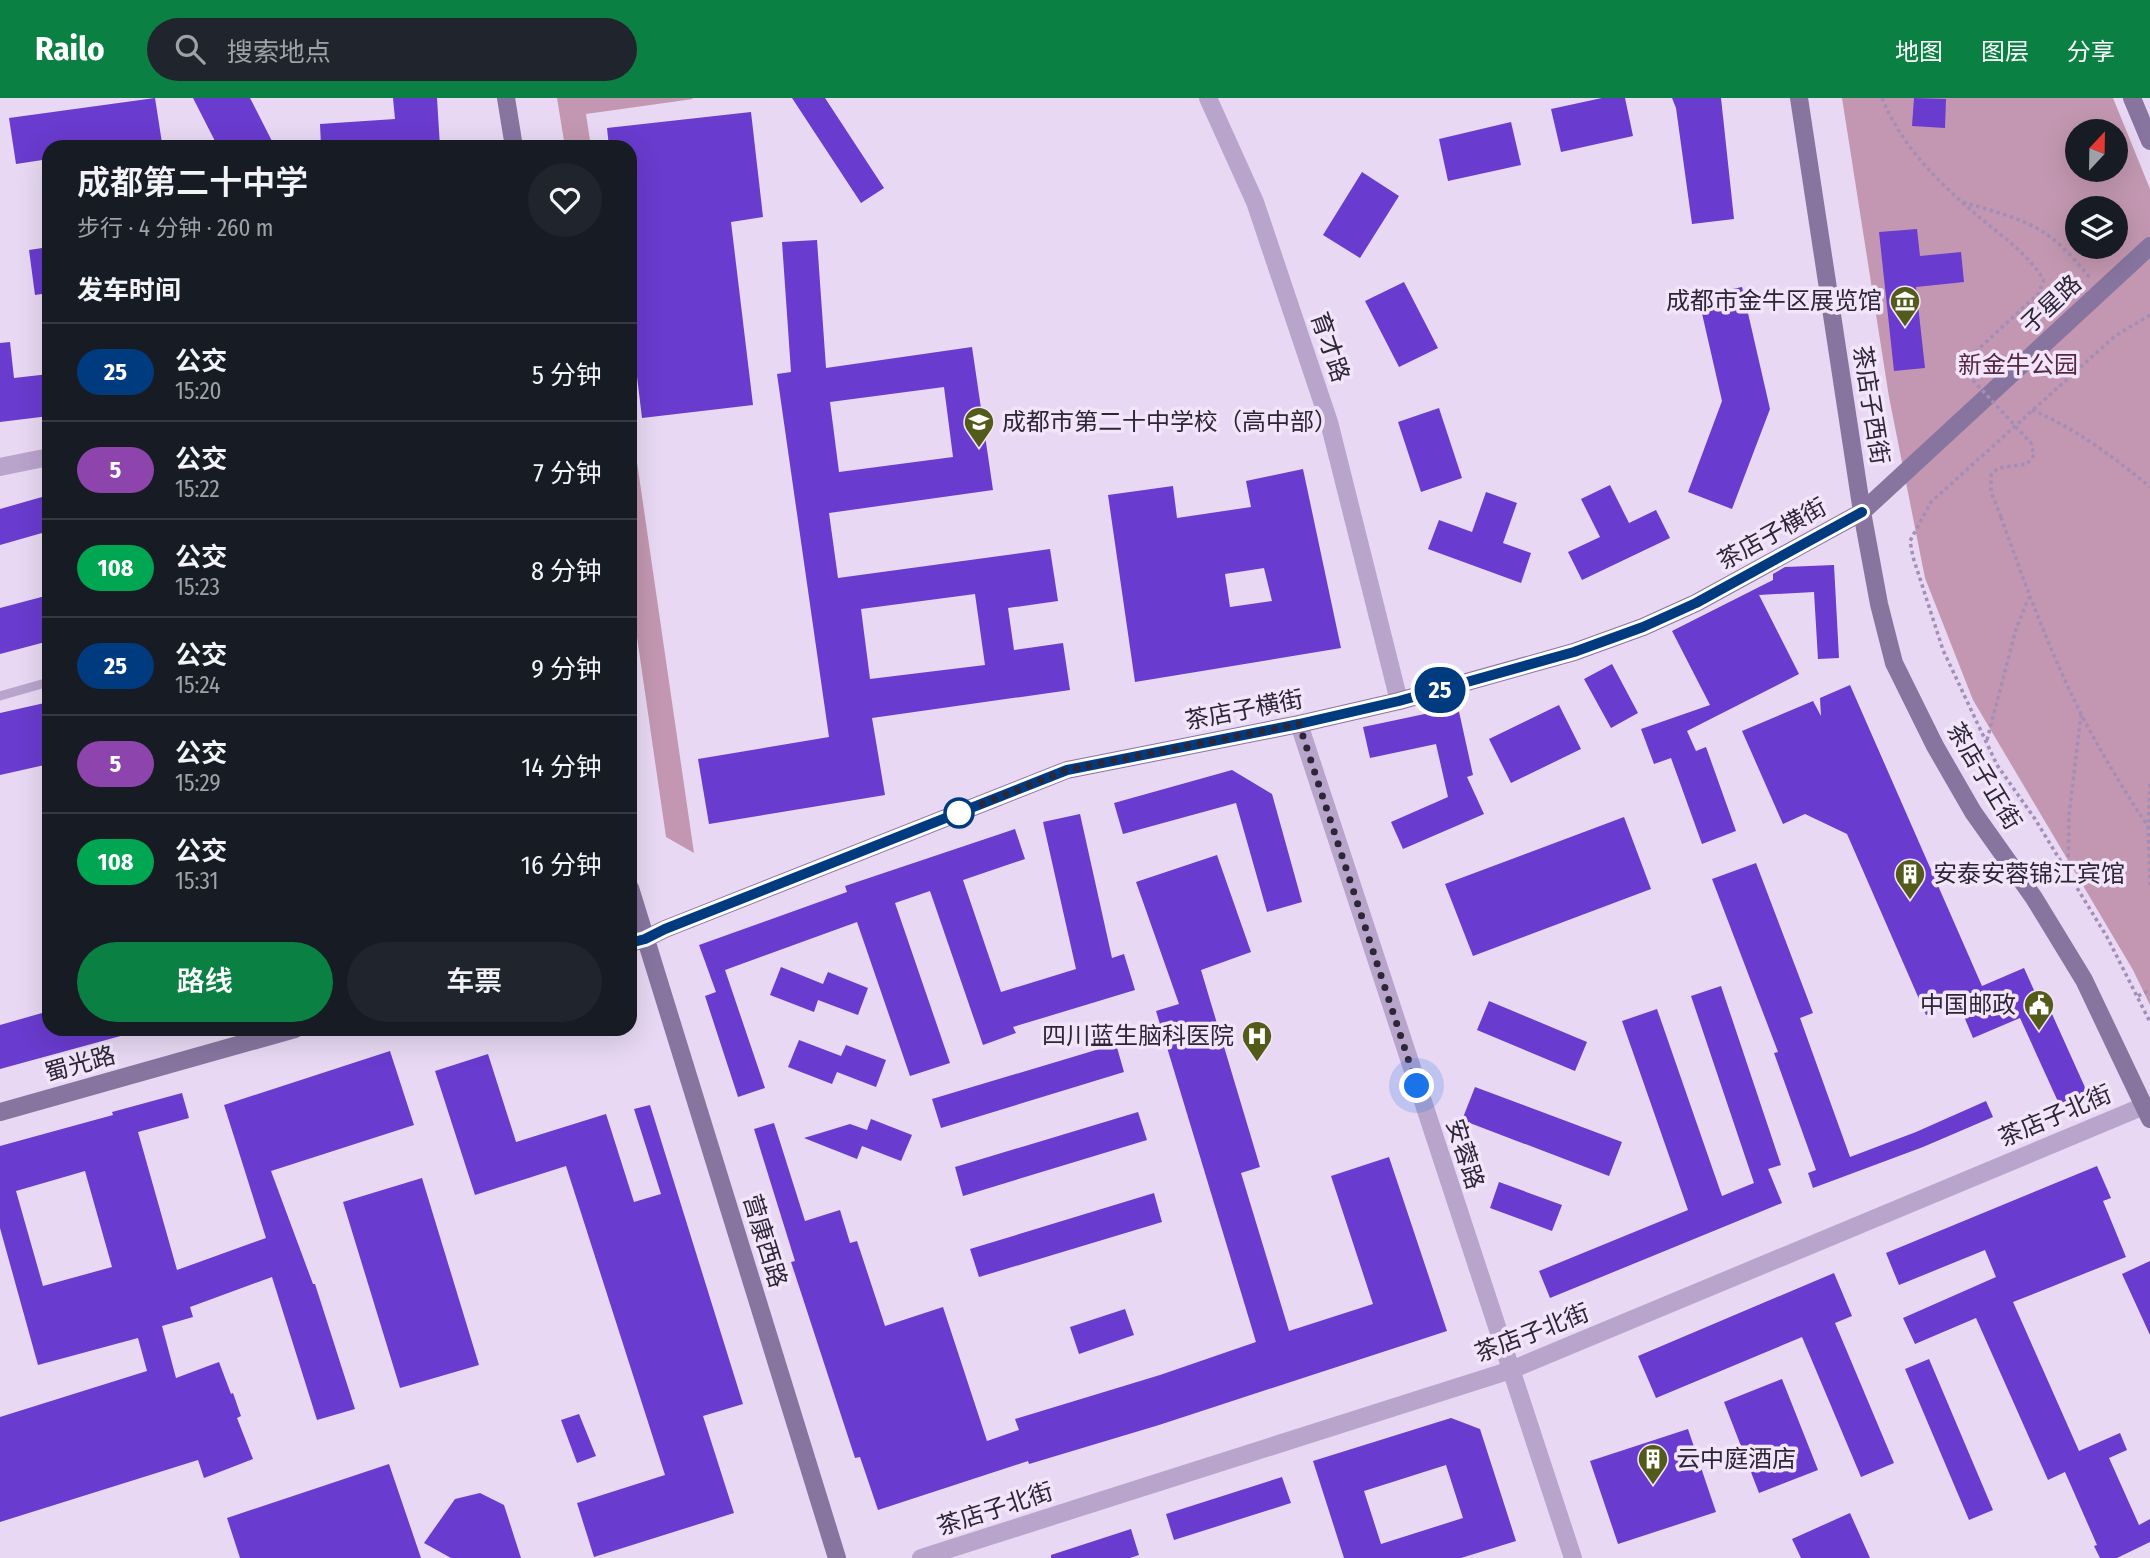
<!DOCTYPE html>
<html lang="zh">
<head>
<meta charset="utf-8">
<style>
  :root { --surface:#171b24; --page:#20242c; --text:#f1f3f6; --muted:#9ea1a6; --line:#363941; --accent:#0b8043 }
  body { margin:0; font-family:"Fira Sans Condensed","Noto Sans SC",sans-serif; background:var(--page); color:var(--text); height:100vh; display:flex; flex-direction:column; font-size:26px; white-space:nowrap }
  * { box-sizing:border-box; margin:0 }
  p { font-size:23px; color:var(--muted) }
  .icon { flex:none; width:38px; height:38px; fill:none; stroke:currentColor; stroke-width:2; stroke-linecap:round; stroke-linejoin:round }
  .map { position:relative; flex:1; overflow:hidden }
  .details { position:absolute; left:42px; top:42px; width:595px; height:896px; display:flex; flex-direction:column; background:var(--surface); border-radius:21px; box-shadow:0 7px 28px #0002 }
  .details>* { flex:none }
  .badge { padding:0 14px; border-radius:23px; font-size:24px; line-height:46px }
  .needle { width:46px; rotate:22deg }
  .buttons { position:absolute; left:2065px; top:21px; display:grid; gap:14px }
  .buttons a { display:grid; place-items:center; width:63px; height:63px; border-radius:50%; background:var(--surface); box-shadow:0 7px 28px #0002; font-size:35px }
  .you { position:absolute; width:35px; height:35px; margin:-18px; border:5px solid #fff; border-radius:50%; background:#1a73e8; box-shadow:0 0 0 10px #1a73e833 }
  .map>.badge { position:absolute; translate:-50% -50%; box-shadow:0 0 0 4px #fff }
  h2 { padding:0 35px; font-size:26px; line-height:63px }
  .round { display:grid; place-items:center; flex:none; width:74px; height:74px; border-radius:37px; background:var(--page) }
  .summary { display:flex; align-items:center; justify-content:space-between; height:119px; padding:0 35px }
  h1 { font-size:33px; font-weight:600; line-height:52px }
  .button { display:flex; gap:14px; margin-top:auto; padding:14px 35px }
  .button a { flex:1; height:80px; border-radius:42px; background:var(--accent); color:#fff; font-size:28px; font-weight:600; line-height:80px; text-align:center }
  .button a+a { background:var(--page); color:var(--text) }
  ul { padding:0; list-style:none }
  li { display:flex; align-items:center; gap:21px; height:98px; padding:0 35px; border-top:2px solid var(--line) }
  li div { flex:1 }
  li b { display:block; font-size:26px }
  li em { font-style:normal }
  li .badge { min-width:77px; font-weight:700; text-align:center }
  header { display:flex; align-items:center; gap:42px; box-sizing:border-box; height:98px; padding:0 35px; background:var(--accent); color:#fff }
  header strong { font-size:33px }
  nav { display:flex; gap:38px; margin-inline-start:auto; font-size:24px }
  .search { width:490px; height:63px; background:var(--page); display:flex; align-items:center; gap:18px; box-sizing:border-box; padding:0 24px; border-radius:38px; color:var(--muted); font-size:26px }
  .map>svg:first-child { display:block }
  .green { fill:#c397b1; fill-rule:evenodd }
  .building { fill:#693bce; fill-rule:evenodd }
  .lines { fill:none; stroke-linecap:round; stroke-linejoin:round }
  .path { stroke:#a38eb8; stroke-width:3.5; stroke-dasharray:3.5 3.5; stroke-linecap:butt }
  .lane { stroke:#b9a4cc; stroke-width:9 }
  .street { stroke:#b9a4cc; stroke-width:18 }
  .secondary { stroke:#87759f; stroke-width:18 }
  .path-bridge { stroke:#a38eb8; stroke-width:3.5; stroke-dasharray:3.5 3.5; stroke-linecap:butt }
  .line-casing { stroke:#fff; stroke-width:16 }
  .line { stroke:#003b80; stroke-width:10 }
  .walk { stroke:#2c2636; stroke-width:7; stroke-dasharray:0 12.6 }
  .stop-dot { fill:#fff; stroke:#003b80; stroke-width:3.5 }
  .labels { text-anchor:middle; stroke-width:7; stroke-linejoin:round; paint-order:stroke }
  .poi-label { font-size:24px; fill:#2c2636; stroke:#f2e5fa; text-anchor:end }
  .street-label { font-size:24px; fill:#2c2636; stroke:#f2e5fa }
  .park-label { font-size:24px; fill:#562842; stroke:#f2e5fa }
</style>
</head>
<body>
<header>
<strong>Railo</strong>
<div class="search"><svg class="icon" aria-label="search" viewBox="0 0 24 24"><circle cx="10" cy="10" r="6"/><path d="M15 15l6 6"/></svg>搜索地点</div>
<nav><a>地图</a><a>图层</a><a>分享</a></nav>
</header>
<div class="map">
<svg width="2150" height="1460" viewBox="0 0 2150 1460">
  <rect width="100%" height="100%" fill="#e8d8f3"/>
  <path class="green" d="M557 0H692L693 1 586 16 591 49H565Z
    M1842 0H2113L2150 91V907L2133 872 1973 602 1925 480 1889 299ZM2077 33H2116V72H2077ZM2077 110H2116V149H2077Z
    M630 316 694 755 666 739 630 491Z"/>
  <path class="building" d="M155 0 162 45 135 49H49V61L16 66 9 20Z
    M193 0H250L275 49H218Z
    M393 0H437L440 49H321L320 26 395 21Z
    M792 0H825L884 90 861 105Z
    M1602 0H1625L1633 38 1561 54 1551 11Z
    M1672 0H1721L1734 121 1692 126 1676 10Z
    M1914 0 1946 1 1945 30 1912 28Z
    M751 14 763 119 731 124 753 307 642 320 630 220V49H609L607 30Z
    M1511 24 1521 67 1448 83 1439 41Z
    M1362 74 1399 98 1360 160 1323 137Z
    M1917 131 1920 158 1961 154 1964 184 1916 189 1925 270 1894 273 1879 134Z
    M817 142 826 270 972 249 993 392 829 415 838 480 1050 451 1058 503 1008 510 1014 552 1063 545 1070 592 872 620 885 697 709 726 698 661 829 639 777 276 791 274 782 144ZM944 289 953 359 839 374 830 304ZM975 496 985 567 870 581 861 511Z
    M49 149V195L35 197 29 152Z
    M1404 184 1438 250 1399 269 1365 203Z
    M1742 189 1770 311 1732 411 1688 394 1722 303 1698 198Z
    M10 244 14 280 49 276V318L0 324V245Z
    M1439 310 1462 380 1421 394 1398 324Z
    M1303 371 1341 550 1135 584 1108 397 1173 388 1177 420 1251 409 1246 383ZM1264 470 1272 503 1230 509 1225 476Z
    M1610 387 1629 425 1656 412 1670 440 1582 482 1568 454 1600 439 1581 401Z
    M1486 394 1517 405 1503 445 1531 455 1521 485 1428 451 1439 422 1472 434Z
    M49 397V433L0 447V411Z
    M1834 467 1839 560 1818 561 1814 494 1759 497 1799 576 1687 633 1696 653 1706 649 1736 733 1702 746 1671 660 1654 666 1641 631 1710 607 1672 533 1773 482V476L1785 469Z
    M49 497V543L0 556V510Z
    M1612 566 1638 615 1611 630 1584 581Z
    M1850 587 1982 888 2024 870 2046 919 2052 916 2088 996 2060 1008 2020 920 1973 940 1958 904 1926 917 1847 736 1805 716 1783 726 1742 633 1813 603 1821 618 1820 600Z
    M49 604V666L0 677V615Z
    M1559 607 1581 651 1511 685 1489 641Z
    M1458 609 1473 677 1467 679 1484 716 1403 751 1391 724 1448 699 1436 646 1370 660 1363 629Z
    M1232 672 1272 696 1302 804 1267 814 1236 705 1123 736 1114 705Z
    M1080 716 1112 860 1124 856 1135 892 1013 929 1016 935 983 947 930 793 895 805 950 965 910 978 857 824 725 872 765 990 738 999 705 898 716 894 699 847 847 794 845 788 1015 731 1025 761 963 782 1001 894 1076 871 1043 724Z
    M1624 719 1651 791 1473 858 1445 786Z
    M1217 757 1251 854 1201 872 1260 1069 1241 1075 1289 1233 1373 1206 1331 1078 1389 1059 1447 1233 1159 1327 1029 1366 1028 1363 878 1412 860 1359 855 1360 791 1164 795 1163 754 1031 774 1025 805 1123 840 1112 850 1145 857 1143 885 1228 943 1209 987 1343 1019 1332 1015 1321 1160 1277 1256 1244 1156 913 1179 906 1136 784Z
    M1756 765 1813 915 1800 920 1850 1059 1916 1034 1986 1003 1993 1019 1923 1049 1813 1090 1808 1075 1816 1072 1774 955 1778 954 1712 781Z
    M781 869 823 886 828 874 868 890 858 917 818 902 814 914 770 897Z
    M1721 888 1781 1067 1768 1071 1782 1105 1550 1200 1539 1173 1688 1112 1622 923 1657 911 1722 1098 1754 1085 1691 898Z
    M1489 903 1587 944 1575 973 1477 932Z
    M49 913V931H127L128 936 0 971V927Z
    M799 942 841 958 846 947 886 962 876 989 837 974 832 986 788 969Z
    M1116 946 1124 974 941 1030 932 1001Z
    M390 953 414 1027 271 1073 313 1186H315L355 1311 317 1322 272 1179 190 1209 193 1219 162 1228 176 1280 219 1264 231 1296 233 1295 241 1318 237 1320 253 1361 204 1380 198 1362 0 1424V1319L147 1273 138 1240 38 1267 0 1130V1048L113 1017 112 1014 182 995 189 1020 138 1034 177 1172 266 1140 224 1007ZM85 1073 112 1169 43 1188 16 1093Z
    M488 956 516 1044 606 1016 634 1104 661 1096 634 1011 650 1007 743 1306 703 1318 734 1415 594 1459 577 1405 665 1377 566 1068 475 1097 435 973Z
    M1475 989 1622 1044 1609 1078 1462 1022Z
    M1138 1014 1147 1042 963 1098 955 1069Z
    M871 1021 912 1037 901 1063 862 1048 857 1061 804 1040 850 1026 867 1032Z
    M2097 1068 2111 1100 2103 1103 2126 1159 2013 1204 2079 1353 2120 1335 2127 1352 2109 1360 2139 1427 2150 1421V1444L2117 1460H2100L2094 1448 2097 1447 2065 1374 2048 1382 1976 1220 1915 1246 1903 1220 1996 1179 1985 1152 1899 1187 1886 1155Z
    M422 1080 479 1267 400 1290 343 1104Z
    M1499 1084 1562 1107 1552 1133 1490 1110Z
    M1154 1095 1162 1124 979 1179 970 1151Z
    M2150 1163V1237L2122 1176Z
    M1834 1175 1852 1218 1835 1225 1894 1365 1861 1379 1802 1239 1656 1300 1638 1258Z
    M1125 1211 1134 1237 1079 1256 1070 1229Z
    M1929 1261 1993 1412 1969 1422 1905 1271Z
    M1782 1281 1818 1372 1759 1395 1724 1304Z
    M579 1316 596 1358 577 1365 561 1322Z
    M1451 1320 1480 1331 1516 1443 1461 1460H1344L1313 1363ZM1446 1367 1463 1420 1381 1446 1364 1393Z
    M1688 1331 1716 1414 1618 1446 1590 1363Z
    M389 1366 421 1460H240L227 1420Z
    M1282 1379 1291 1405 1174 1442 1166 1416Z
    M480 1395 504 1407 521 1460H451L424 1445 455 1401Z
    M1850 1415 1870 1460H1801L1792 1441Z
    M1131 1431 1139 1457 1130 1460H1051V1457Z"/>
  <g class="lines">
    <path class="path" d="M1882 0C1902 49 1939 85 1979 119 2002 138 2028 156 2044 182
      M1963 104C1988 112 2016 118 2040 132 2060 144 2076 163 2091 181
      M2150 217 2115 238 1931 404 1910 443 1913 459 1943 552 1997 667 2035 721 2107 839 2150 924
      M2032 312C2075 330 2115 360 2150 389
      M2001 419C2022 478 2043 536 2070 593 2092 641 2121 687 2150 732
      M1987 642 2016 531 2029 499
      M2150 686 2148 728 2150 787
      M2068 773 2069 717 2081 617
      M2138 898 2150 892"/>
    <path class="lane" d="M0 598 49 584"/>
    <path class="street" d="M1208 0 1255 104 1329 324 1399 603
      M0 369 49 359
      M1299 626 1573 1460
      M921 1460 1511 1272 2144 1008"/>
    <path class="secondary" d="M506 0 514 49
      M1799 0 1862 414 1879 506 1894 565 1935 648 1973 714 2034 800 2084 882 2150 1021
      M2132 0 2150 43
      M630 790 837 1460
      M630 845 645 841 665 831 1067 672 1299 626 1399 603 1574 554 1643 529 1696 505 1862 414 2150 148
      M0 1014 295 931"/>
    <path class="path-bridge" d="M2001 419 1991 394V377L1998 370 2027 366 2034 357 2031 345 1969 278V269L1972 257 2038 196 2044 182"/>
  </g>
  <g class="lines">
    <g class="line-casing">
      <path id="line" d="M630 845 645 841 665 831 1067 672 1299 626 1399 603 1574 554 1643 529 1696 505 1862 414"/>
    </g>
    <use href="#line" class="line"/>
    <path class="walk" d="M959 715 1067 672 1299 626 1417 988"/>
  </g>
  <defs>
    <g id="museum-pin" transform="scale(1.575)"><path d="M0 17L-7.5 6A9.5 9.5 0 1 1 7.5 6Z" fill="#525b19" stroke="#f2e5fa"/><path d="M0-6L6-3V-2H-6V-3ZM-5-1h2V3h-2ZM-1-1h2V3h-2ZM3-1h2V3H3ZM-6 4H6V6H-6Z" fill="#fff"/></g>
    <g id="school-pin" transform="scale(1.575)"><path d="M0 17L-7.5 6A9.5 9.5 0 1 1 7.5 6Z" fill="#525b19" stroke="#f2e5fa"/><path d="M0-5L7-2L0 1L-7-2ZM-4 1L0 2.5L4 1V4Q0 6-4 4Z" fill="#fff"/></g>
    <g id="building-pin" transform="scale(1.575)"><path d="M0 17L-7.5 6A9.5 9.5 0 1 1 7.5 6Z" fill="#525b19" stroke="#f2e5fa"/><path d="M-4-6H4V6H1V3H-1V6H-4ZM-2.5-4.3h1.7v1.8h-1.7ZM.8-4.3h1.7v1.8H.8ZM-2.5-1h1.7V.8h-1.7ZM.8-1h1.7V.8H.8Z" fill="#fff"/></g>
    <g id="civic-pin" transform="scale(1.575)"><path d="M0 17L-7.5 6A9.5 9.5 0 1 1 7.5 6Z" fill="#525b19" stroke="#f2e5fa"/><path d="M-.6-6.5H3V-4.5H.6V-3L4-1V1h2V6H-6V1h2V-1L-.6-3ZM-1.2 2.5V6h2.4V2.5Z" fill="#fff"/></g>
    <g id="hospital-pin" transform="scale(1.575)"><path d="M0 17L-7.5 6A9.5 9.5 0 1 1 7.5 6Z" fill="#525b19" stroke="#f2e5fa"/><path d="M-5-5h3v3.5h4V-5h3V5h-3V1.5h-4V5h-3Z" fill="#fff"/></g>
  </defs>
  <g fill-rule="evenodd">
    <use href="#museum-pin" x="1905" y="203"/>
    <use href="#school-pin" x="979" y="324"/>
    <use href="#building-pin" x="1910" y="776"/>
    <use href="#civic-pin" x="2039" y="907"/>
    <use href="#hospital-pin" x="1257" y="938"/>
    <use href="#building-pin" x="1653" y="1361"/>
  </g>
  <circle class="stop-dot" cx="959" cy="715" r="14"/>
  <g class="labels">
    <g class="poi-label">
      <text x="1882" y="211">成都市金牛区展览馆</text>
      <text x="1002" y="332" text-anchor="start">成都市第二十中学校（高中部）</text>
      <text x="1933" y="784" text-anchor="start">安泰安蓉锦江宾馆</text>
      <text x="2016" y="915">中国邮政</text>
      <text x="1234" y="946">四川蓝生脑科医院</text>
      <text x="1676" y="1369" text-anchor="start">云中庭酒店</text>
    </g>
    <g class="street-label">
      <text transform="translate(2051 206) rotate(-43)" y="8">子星路</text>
      <text transform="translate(1330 249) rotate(71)" y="8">育才路</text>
      <text transform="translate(1871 307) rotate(81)" y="8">茶店子西街</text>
      <text transform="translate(1772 436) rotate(-29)" y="8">茶店子横街</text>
      <text transform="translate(1244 612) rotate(-11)" y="8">茶店子横街</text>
      <text transform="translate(1984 678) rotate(59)" y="8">茶店子正街</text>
      <text transform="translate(80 966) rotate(-16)" y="8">蜀光路</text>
      <text transform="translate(2055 1018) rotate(-23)" y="8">茶店子北街</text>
      <text transform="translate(1465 1056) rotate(72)" y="8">安蓉路</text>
      <text transform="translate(765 1143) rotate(73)" y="8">营康西路</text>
      <text transform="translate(1532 1235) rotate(-21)" y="8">茶店子北街</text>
      <text transform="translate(995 1411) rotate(-18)" y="8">茶店子北街</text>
    </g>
    <g class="park-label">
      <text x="2018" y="275">新金牛公园</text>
    </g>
  </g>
</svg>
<div class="buttons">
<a><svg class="needle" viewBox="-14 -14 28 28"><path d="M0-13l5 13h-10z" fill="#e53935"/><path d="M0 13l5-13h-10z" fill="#9ea1a6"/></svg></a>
<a><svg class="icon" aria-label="layers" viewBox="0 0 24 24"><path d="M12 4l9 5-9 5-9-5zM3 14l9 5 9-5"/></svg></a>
</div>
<div class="you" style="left:1417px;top:988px"></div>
<b class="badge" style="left:1440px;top:592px;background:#003b80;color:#fff">25</b>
<section class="details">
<div class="summary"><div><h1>成都第二十中学</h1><p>步行 · 4 分钟 · 260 m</p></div><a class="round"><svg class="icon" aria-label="heart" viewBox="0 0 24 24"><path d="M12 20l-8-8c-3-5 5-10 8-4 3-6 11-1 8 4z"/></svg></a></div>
<h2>发车时间</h2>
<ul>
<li><span class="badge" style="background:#003b80;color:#fff">25</span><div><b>公交</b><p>15:20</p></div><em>5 分钟</em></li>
<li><span class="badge" style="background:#8e44ad;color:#fff">5</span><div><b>公交</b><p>15:22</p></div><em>7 分钟</em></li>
<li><span class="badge" style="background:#00a651;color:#fff">108</span><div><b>公交</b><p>15:23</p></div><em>8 分钟</em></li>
<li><span class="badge" style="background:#003b80;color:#fff">25</span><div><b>公交</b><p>15:24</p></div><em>9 分钟</em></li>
<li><span class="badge" style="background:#8e44ad;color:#fff">5</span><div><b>公交</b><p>15:29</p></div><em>14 分钟</em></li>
<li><span class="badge" style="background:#00a651;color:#fff">108</span><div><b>公交</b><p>15:31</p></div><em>16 分钟</em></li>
</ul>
<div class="button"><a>路线</a><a>车票</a></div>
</section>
</div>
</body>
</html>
